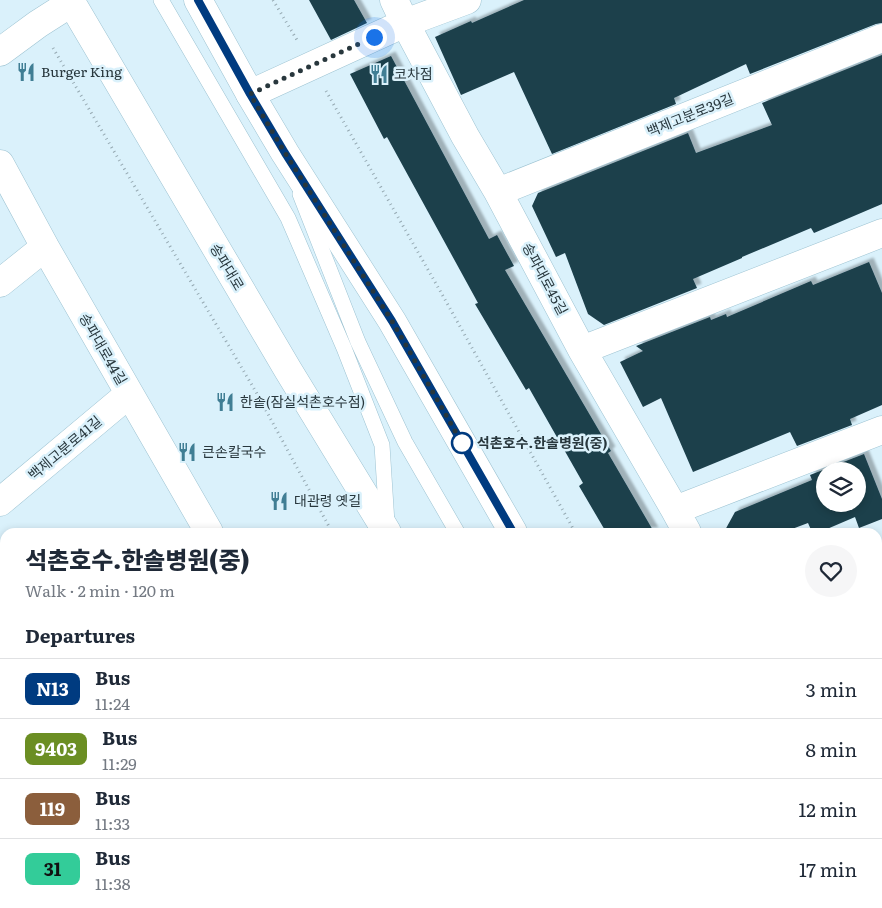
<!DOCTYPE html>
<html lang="en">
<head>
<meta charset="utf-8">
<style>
  :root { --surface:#fff; --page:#f6f6f7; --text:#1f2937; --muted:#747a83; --line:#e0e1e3 }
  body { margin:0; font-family:Literata,"Noto Sans KR",serif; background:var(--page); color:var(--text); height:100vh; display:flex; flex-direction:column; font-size:19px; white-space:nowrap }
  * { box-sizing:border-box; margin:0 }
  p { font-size:16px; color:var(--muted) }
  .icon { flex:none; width:28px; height:28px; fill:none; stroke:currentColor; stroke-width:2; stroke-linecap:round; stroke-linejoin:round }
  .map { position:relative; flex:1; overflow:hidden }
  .drawer { position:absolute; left:0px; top:528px; width:882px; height:381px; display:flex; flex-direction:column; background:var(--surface); border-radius:15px 15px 0 0; box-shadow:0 2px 8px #0003 }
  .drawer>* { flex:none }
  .badge { padding:0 10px; border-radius:8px; font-size:18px; line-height:32px }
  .fabs { position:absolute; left:816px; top:462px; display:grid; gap:10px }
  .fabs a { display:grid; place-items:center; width:50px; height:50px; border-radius:50%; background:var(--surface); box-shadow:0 2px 8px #0003; font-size:25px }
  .you { position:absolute; width:25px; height:25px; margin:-12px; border:4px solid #fff; border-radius:50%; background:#1a73e8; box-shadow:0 0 0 8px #1a73e833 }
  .map>.badge { position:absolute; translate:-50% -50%; box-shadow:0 0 0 2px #fff }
  h2 { padding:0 25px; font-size:19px; line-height:45px }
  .round { display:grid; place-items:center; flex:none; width:52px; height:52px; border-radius:26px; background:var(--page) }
  .headline { display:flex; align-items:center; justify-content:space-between; height:85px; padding:0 25px }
  h1 { font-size:24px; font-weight:800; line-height:38px }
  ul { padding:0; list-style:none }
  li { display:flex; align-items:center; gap:15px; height:60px; padding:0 25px; border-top:1px solid var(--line) }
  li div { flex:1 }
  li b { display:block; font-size:19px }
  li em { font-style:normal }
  li .badge { min-width:55px; font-weight:700; text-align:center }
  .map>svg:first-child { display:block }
  .building { fill:#1b3f4b; fill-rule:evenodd; filter:url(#shadow) }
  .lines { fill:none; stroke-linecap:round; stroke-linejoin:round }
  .service-casing { stroke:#9dc3d2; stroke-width:16 }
  .minor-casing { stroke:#9dc3d2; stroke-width:29 }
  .primary-casing { stroke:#9dc3d2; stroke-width:29 }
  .path { stroke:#96aab3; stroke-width:3; stroke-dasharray:1 4; stroke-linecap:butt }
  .service { stroke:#fff; stroke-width:15 }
  .minor { stroke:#fff; stroke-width:28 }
  .primary { stroke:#fff; stroke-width:28 }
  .line-casing { stroke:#fff; stroke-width:11 }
  .line { stroke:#003b80; stroke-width:8 }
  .walk { stroke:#28373d; stroke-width:5; stroke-dasharray:0 9 }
  .stop-dot { fill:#fff; stroke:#003b80; stroke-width:2.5 }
  .labels { text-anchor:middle; stroke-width:5; stroke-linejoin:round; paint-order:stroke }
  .poi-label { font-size:14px; fill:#28373d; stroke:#daf1fb; text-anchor:start }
  .street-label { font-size:14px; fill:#28373d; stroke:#daf1fb }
  .stop-label { font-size:14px; font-weight:bold; fill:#28373d; stroke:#daf1fb; text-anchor:start }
</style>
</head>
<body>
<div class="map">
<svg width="882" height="908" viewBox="0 0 882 908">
  <defs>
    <filter id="shadow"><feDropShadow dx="4.5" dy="-4.5" stdDeviation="1" flood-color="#0004"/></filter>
  </defs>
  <rect width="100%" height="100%" fill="#daf1fb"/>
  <path class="building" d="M309 0H354L367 23 331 40Z
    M524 0H882V23L876 24 750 74 746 64 674 98 676 104 552 154 514 72 461 95 435 37 471 21 472 23Z
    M882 55V204L814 233 811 228 742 257V258L693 279 697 288 604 325 588 314 565 253 556 257 532 206 538 193 688 133 696 153 772 125 762 103Z
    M391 56 489 239 497 235 514 266 505 270 611 451 608 453 654 532H606L579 486 583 483 529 388 526 390 475 304 478 303 387 137 384 139 350 74Z
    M869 262 882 293V405L850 419 852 425 797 446 790 432 693 472 661 398 643 407 620 362 643 351 636 346 710 317 711 320 726 314 727 317 811 281 813 285Z
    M864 454 882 499V519L859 528 855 517 820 532H812L808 523 784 532H724L735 512 812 480 810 475ZM825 471H858V504H825Z"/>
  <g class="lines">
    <g class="service-casing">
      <path id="service" d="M161 0 288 218 344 348 382 445 387 523
        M300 194 358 342 405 442 457 532"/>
    </g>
    <g class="minor-casing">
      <path id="minor" d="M394 0 405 23 465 136 498 192 582 350 675 510 687 532
        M0 52 38 24 71 3
        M250 94 405 23 467 0
        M0 164 45 247 209 532
        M498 192 882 38
        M0 283 45 247
        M582 350 882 233
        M0 502 129 394
        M675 510 882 430
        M878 629 882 627
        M0 742 5 738
        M878 836 882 834
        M418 904 421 908
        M82 908 87 904
        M369 908 375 904"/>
    </g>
    <g class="primary-casing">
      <path id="primary" d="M70 0 288 370 387 532
        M198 0 250 94 285 153 392 321 513 532
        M624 904 627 908
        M727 904 730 908"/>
    </g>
    <path class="path" d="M273 0 297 40
      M53 48 256 392 332 532
      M326 91 443 296 575 532
      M559 904 561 908
      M575 904 578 908
      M792 904 795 908"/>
    <use href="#service" class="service"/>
    <use href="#minor" class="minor"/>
    <use href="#primary" class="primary"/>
  </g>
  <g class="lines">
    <g class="line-casing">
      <path id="line" d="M198 0 250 94 285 153 392 321 513 532"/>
    </g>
    <use href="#line" class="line"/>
    <path class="walk" d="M374 37 250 94 285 153 392 321 462 443"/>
  </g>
  <defs>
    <g id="restaurant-bare" transform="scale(1.5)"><path d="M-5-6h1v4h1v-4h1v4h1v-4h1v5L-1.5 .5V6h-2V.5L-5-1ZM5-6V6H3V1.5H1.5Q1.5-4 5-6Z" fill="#407e94" stroke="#daf1fb" stroke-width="2.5" paint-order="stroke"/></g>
  </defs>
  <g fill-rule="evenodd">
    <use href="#restaurant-bare" x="26" y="72"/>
    <use href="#restaurant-bare" x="379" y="74"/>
    <use href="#restaurant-bare" x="225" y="402"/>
    <use href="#restaurant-bare" x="187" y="452"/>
    <use href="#restaurant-bare" x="279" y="501"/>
  </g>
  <circle class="stop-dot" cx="462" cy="443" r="10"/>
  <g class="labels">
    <g class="poi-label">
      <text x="41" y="77">Burger King</text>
      <text x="394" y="79">코차점</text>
      <text x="240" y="407">한솥(잠실석촌호수점)</text>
      <text x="202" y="457">큰손칼국수</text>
      <text x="294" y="506">대관령 옛길</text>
    </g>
    <g class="street-label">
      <text transform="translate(690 115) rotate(-22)" y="5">백제고분로39길</text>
      <text transform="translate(227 267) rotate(59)" y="5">송파대로</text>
      <text transform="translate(545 279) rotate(62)" y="5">송파대로45길</text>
      <text transform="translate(103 349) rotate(60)" y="5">송파대로44길</text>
      <text transform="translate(65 448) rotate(-40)" y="5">백제고분로41길</text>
    </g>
    <g class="stop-label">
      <text x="477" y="448">석촌호수.한솔병원(중)</text>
    </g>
  </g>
</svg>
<div class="fabs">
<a><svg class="icon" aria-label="layers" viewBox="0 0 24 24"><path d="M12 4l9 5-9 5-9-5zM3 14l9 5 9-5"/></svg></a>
</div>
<div class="you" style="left:374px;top:37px"></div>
<section class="drawer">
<div class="headline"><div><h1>석촌호수.한솔병원(중)</h1><p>Walk · 2 min · 120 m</p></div><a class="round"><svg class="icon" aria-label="heart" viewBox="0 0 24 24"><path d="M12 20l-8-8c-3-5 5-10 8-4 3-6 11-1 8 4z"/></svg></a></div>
<h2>Departures</h2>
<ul>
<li><span class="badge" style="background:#003b80;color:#fff">N13</span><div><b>Bus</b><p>11:24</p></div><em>3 min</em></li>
<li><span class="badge" style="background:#6b8e23;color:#fff">9403</span><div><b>Bus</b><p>11:29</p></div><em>8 min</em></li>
<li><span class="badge" style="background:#8b5e3c;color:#fff">119</span><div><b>Bus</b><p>11:33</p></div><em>12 min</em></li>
<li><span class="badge" style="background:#3c9;color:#111">31</span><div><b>Bus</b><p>11:38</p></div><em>17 min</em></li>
</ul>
</section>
</div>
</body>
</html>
